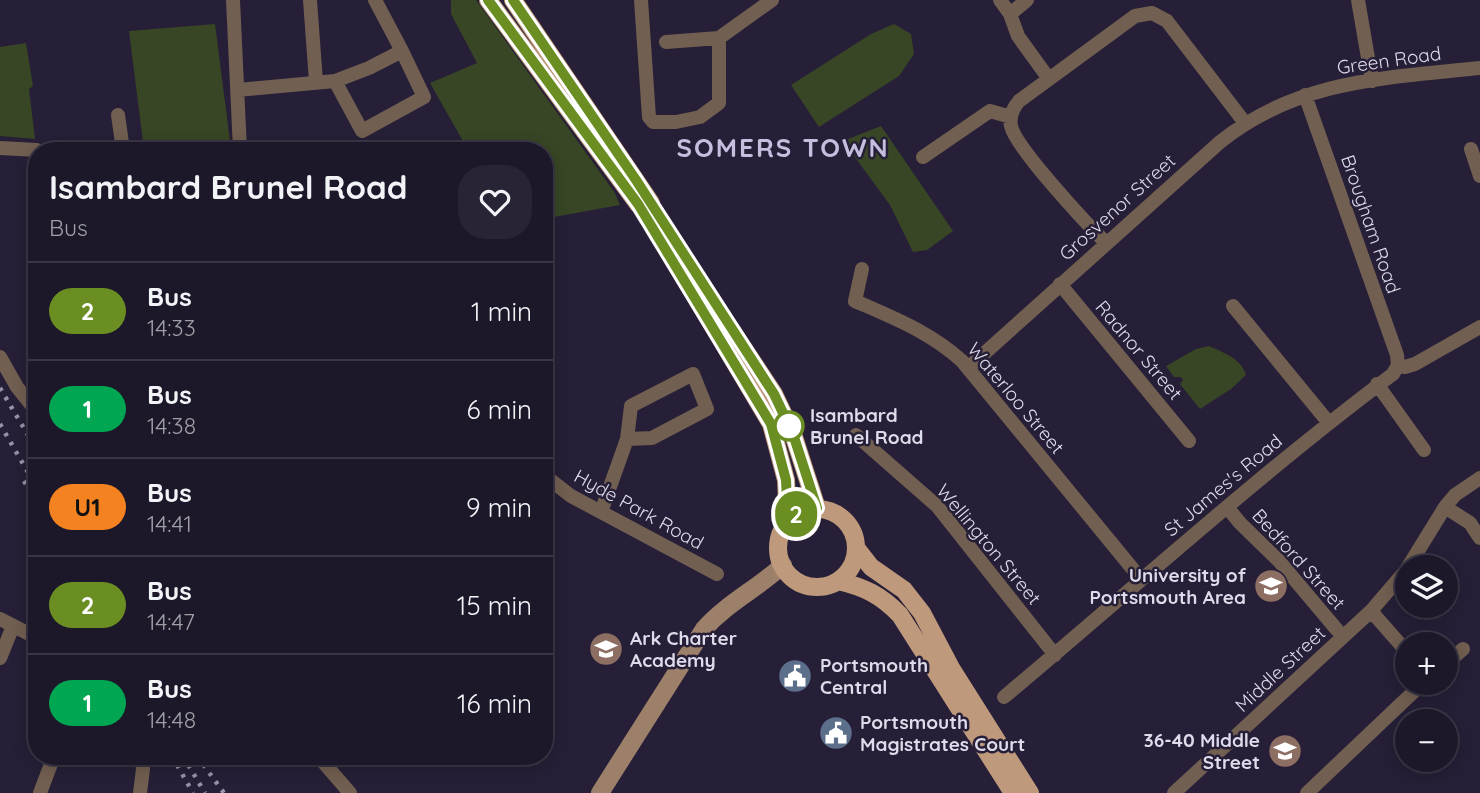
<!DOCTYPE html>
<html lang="en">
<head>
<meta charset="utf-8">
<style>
  :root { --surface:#1c1729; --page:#292435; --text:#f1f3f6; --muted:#a09fa8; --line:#3a3646 }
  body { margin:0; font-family:Quicksand,sans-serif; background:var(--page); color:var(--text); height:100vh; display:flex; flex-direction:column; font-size:26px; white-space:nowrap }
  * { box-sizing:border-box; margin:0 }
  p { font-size:23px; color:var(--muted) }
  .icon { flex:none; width:38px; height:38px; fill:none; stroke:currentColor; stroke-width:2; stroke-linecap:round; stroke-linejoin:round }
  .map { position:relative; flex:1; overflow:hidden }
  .panel { position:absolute; left:28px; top:142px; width:525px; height:623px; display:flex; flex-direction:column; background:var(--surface); border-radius:28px; box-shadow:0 4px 18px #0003,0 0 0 2px var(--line) }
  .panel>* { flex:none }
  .badge { padding:0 14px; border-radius:23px; font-size:24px; line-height:46px }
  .buttons { position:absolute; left:1395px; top:555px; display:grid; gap:14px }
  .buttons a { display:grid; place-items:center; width:63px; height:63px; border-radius:50%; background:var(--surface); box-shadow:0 4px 18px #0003,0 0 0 2px var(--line); font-size:35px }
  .map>.badge { position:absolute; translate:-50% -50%; box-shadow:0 0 0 4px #fff }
  .round { display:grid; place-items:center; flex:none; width:74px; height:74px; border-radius:28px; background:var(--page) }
  .headline { display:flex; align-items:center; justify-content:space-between; height:119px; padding:0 21px }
  h1 { font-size:33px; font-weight:700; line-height:52px }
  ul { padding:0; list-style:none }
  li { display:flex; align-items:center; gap:21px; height:98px; padding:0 21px; border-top:2px solid var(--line) }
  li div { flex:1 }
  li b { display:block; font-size:26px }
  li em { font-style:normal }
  li .badge { min-width:77px; font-weight:700; text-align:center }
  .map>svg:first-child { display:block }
  .green { fill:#384625 }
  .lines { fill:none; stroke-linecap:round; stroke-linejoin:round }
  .primary-tunnel { stroke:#423b52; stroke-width:18; stroke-dasharray:18 9; stroke-linecap:butt }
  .street { stroke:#715f51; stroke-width:14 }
  .secondary { stroke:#9d8069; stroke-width:18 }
  .primary { stroke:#bf997c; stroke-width:18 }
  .rail { stroke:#9792a5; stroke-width:4.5; stroke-dasharray:3.5 7; stroke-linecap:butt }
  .line-casing { stroke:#fff; stroke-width:16 }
  .line { stroke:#6b8e23; stroke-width:10 }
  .stop-dot { fill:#fff; stroke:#6b8e23; stroke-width:3.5 }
  .labels { text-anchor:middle; stroke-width:5; stroke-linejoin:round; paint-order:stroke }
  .street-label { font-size:19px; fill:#dedbeb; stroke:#261f37 }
  .stop-label { font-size:19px; font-weight:bold; fill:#dedbeb; stroke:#261f37; text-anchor:start }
  .poi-label { font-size:19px; font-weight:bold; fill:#dedbeb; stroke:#261f37; text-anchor:start }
  .district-label { font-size:26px; font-weight:bold; letter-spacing:2px; fill:#c5bede; stroke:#261f37 }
</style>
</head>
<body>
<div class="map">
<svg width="1480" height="793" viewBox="0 0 1480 793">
  <rect width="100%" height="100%" fill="#261f37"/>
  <path class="green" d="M451 0H476L615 193 620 205 554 217 544 214V150H468L430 83 477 63 451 14Z
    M215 24 230 141 143 142 129 31Z
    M894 24 911 34 914 54 899 76 819 127 791 85 871 34Z
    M26 43 33 86 29 89 35 139 0 136V47Z
    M881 126 953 231 927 250 913 252 890 205 843 141Z
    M1209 346C1224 353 1241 358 1246 375L1231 389 1200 409 1180 384 1183 380 1181 377H1174L1166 366 1196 349Z"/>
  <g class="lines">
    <path class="primary-tunnel" d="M638 204 690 287"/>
    <path class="street" d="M233 0 240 150
      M310 0 316 82
      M375 0 402 51
      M641 0 649 117 653 122H676L700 117 719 103V38L772 0
      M1000 0 1010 14 1018 36 1049 79
      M1358 0 1372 81
      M1010 14 1027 0
      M666 42 719 38
      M238 90 335 81 369 68 402 51 424 97 362 131 335 81
      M1305 95 1397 355 1398 365
      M118 115 123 150
      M0 148 37 150
      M1471 149 1480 176
      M923 157 990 111 1011 117
      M1106 243C1087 224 1015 147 1011 126 1009 116 1013 108 1019 101L1135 16 1152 13 1167 21 1245 123
      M862 269 855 301C894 318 930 332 962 361L1141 579
      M1060 284 1189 441
      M1233 306 1329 423
      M544 340 548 347V361L544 365
      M0 357 17 387 37 412
      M1398 365 1405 367 1415 364 1480 327
      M968 368 1220 142C1297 80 1385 78 1480 68
      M1377 384 1424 450
      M856 435 937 506 1055 655
      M544 475 571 496 717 574
      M1227 507 1240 523 1279 561 1343 637
      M1445 507 1470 523 1480 538
      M601 512 627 439 631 406 693 374 707 409 652 438 627 439
      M1408 567 1445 507 1455 495 1480 478
      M1371 611 1407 652
      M0 619 37 638
      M0 658 13 626
      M1446 664 1463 649
      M1004 697C1133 589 1258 475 1393 374L1398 365
      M318 756 350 793
      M40 793 54 756
      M140 793 143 769 141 756
      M1174 793 1371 611 1407 569
      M1307 793 1424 682"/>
    <path class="secondary" d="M600 793 704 629C727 603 757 589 783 565"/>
    <path class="primary" d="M488 0 638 204
      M513 0 651 203
      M702 286 774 394 793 434 817 508
      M690 287 771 424 786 480 788 520
      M778 548a39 39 0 1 1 78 0a39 39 0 1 1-78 0Z
      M857 549 871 567 904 590 922 613 951 668 1030 793
      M838 581C864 587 881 595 900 615L1013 793"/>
    <path class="rail" d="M0 388 28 435
      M0 424 37 488
      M24 481 37 502
      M172 756 193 793
      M183 756 205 793
      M197 756 224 793"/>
  </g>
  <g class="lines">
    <g class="line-casing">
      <path id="line" d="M488 0 638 204 771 424 786 480 788 520 804 510 817 508 793 434 774 394 636 180 513 0"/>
    </g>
    <use href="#line" class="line"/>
  </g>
  <defs>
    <g id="university-disc" transform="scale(1.75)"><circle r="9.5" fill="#8d6e63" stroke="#261f37"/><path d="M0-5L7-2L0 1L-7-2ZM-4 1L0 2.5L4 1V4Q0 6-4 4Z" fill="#fff"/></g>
    <g id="school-disc" transform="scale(1.75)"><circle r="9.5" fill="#8d6e63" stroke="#261f37"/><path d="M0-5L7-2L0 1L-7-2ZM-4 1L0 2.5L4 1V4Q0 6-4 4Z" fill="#fff"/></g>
    <g id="civic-disc" transform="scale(1.75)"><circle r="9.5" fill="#5c6f8a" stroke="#261f37"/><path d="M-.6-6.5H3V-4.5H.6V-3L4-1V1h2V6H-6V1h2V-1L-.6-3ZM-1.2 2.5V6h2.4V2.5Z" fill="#fff"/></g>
  </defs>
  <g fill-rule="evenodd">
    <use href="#university-disc" x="1271" y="586"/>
    <use href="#school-disc" x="606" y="649"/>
    <use href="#civic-disc" x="795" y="676"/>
    <use href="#civic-disc" x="836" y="733"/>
    <use href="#university-disc" x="1285" y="751"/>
  </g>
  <circle class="stop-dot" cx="789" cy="426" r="14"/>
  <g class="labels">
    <g class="street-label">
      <text transform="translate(1389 60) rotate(-8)" y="7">Green Road</text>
      <text transform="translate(1117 207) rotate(-42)" y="7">Grosvenor Street</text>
      <text transform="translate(1371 224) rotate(71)" y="7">Brougham Road</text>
      <text transform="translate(1139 350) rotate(50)" y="7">Radnor Street</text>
      <text transform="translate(1016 398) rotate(50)" y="7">Waterloo Street</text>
      <text transform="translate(1223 485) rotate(-40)" y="7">St James's Road</text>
      <text transform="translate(639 509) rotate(29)" y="7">Hyde Park Road</text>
      <text transform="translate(989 544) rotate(50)" y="7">Wellington Street</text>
      <text transform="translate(1299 559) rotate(48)" y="7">Bedford Street</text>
      <text transform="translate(1280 669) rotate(-43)" y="7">Middle Street</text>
    </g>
    <g class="stop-label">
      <text x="810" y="422">Isambard<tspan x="810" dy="22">Brunel Road</tspan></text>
    </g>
    <g class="poi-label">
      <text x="1246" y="582" text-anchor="end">University of<tspan x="1246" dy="22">Portsmouth Area</tspan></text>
      <text x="630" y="645">Ark Charter<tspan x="630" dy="22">Academy</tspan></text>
      <text x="820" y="672">Portsmouth<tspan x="820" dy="22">Central</tspan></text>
      <text x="860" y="729">Portsmouth<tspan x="860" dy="22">Magistrates Court</tspan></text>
      <text x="1260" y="747" text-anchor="end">36-40 Middle<tspan x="1260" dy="22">Street</tspan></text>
    </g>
    <g class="district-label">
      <text x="783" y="157">SOMERS TOWN</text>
    </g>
  </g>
</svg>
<div class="buttons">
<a><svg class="icon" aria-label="layers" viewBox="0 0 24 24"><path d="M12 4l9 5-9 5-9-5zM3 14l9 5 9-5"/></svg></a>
<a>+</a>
<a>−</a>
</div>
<b class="badge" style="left:796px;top:514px;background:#6b8e23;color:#fff">2</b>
<section class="panel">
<div class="headline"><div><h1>Isambard Brunel Road</h1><p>Bus</p></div><a class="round"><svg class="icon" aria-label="heart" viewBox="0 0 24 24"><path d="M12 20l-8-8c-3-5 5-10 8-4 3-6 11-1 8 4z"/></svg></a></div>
<ul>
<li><span class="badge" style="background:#6b8e23;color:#fff">2</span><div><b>Bus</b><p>14:33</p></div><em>1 min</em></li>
<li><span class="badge" style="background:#00a651;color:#fff">1</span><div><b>Bus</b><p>14:38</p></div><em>6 min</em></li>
<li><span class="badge" style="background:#f58220;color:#111">U1</span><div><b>Bus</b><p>14:41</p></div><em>9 min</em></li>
<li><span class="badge" style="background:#6b8e23;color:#fff">2</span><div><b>Bus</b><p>14:47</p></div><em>15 min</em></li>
<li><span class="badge" style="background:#00a651;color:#fff">1</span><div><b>Bus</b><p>14:48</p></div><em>16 min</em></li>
</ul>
</section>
</div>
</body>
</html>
